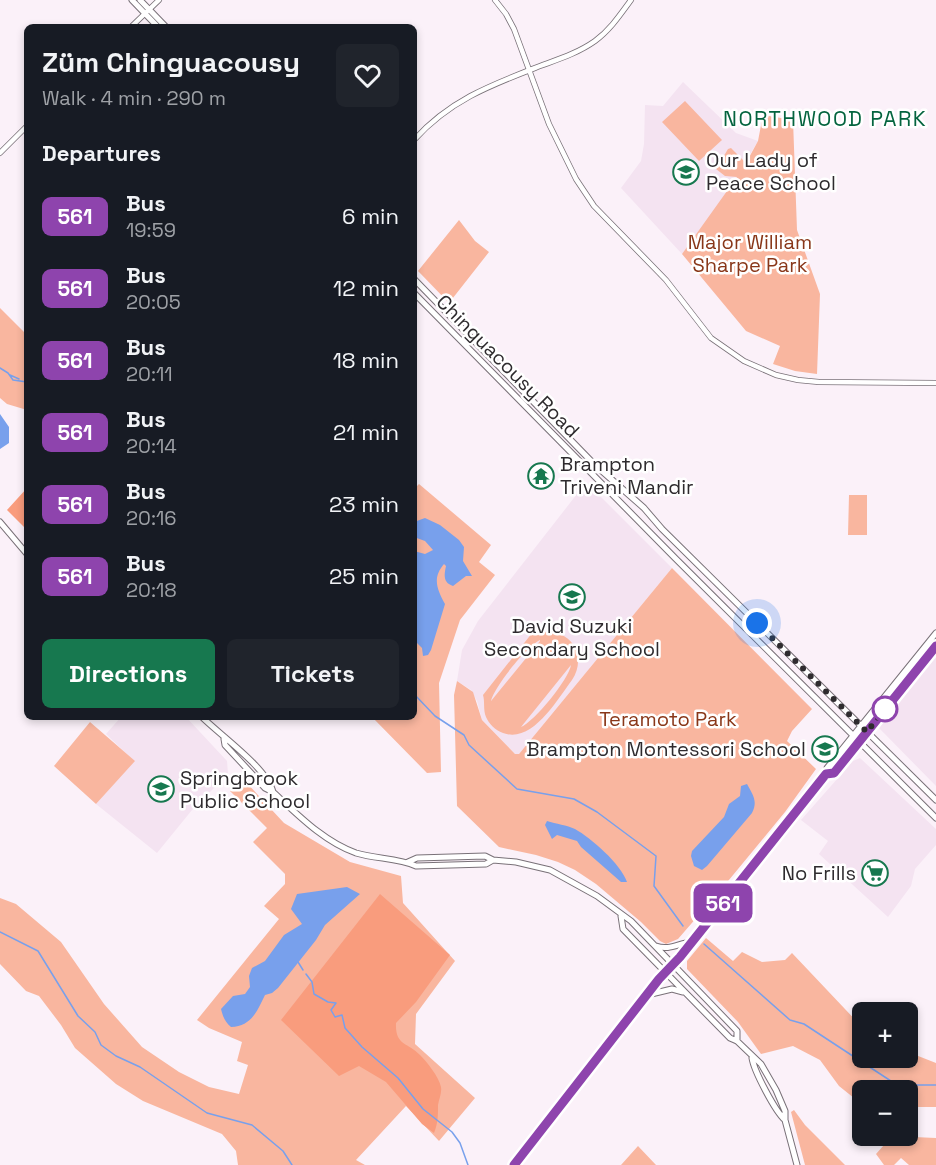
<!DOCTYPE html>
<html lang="en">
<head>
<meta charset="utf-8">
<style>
  :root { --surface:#171b24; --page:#20242c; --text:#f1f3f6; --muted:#9ea1a6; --accent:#17784f }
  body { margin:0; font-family:"Space Grotesk",sans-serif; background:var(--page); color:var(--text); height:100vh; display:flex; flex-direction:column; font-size:22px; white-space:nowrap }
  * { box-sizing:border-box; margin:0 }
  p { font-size:20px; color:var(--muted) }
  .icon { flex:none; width:33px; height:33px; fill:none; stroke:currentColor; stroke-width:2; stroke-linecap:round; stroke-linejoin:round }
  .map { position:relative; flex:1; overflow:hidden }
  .panel { position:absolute; left:24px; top:24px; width:393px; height:696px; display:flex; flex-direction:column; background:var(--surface); border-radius:9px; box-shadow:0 3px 9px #0003 }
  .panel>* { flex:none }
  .badge { padding:0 12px; border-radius:9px; font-size:21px; line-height:39px }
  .fabs { position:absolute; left:852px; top:1002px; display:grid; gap:12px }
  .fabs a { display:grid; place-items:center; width:66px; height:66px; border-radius:9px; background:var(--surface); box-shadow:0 3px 9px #0003; font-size:30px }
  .you { position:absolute; width:30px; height:30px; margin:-15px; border:4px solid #fff; border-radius:50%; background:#1a73e8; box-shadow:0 0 0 9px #1a73e833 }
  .map>.badge { position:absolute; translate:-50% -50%; box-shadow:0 0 0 3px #fff }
  h2 { padding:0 18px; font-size:22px; line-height:54px }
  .round { display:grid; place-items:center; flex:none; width:63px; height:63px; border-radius:9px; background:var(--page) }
  .head { display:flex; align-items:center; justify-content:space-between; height:102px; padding:0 18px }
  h1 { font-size:28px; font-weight:700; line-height:45px }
  .button { display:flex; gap:12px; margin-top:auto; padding:12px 18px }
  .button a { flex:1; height:69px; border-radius:9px; background:var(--accent); color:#fff; font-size:24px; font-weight:700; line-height:69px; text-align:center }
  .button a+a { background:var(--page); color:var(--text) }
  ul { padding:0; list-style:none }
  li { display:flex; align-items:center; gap:18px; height:72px; padding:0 18px }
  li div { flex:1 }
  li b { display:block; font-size:22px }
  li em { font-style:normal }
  li .badge { min-width:66px; font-weight:700; text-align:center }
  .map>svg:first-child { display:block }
  .built { fill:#f4e3f1 }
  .green { fill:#f9b69f; fill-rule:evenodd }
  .forest { fill:#f99c7d }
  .water { fill:#78a0ec }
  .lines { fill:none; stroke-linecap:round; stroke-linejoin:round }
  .stream { stroke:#78a0ec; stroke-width:1.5 }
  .minor-casing { stroke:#797178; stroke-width:6 }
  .major-casing { stroke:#797178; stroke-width:7 }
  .minor { stroke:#fff; stroke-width:4.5 }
  .major { stroke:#fff; stroke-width:5 }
  .line-casing { stroke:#fff; stroke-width:14 }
  .line { stroke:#8e44ad; stroke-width:9 }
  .walk { stroke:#2e2b2e; stroke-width:6; stroke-dasharray:0 10.8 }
  .stop-dot { fill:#fff; stroke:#8e44ad; stroke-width:3 }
  .labels { text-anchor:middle; stroke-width:5; stroke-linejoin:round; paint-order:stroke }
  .poi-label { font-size:20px; fill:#2e2b2e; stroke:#fff; text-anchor:start }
  .park-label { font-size:20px; fill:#893719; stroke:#fff }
  .street-label { font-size:20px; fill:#2e2b2e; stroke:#fff }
  .neighbourhood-label { font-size:21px; letter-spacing:1.5px; fill:#04643f; stroke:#fff }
</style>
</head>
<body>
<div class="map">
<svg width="936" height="1165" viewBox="0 0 936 1165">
  <rect width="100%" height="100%" fill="#fbf1f9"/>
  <path class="built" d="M683 82 736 133 758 141 727 193 682 254 621 188 641 161 644 144 645 105 663 106Z
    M584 485 590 486 672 568 519 754H515L482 720 477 701 471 690 457 681 462 650 478 621Z
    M936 656V786L879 728Z
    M121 717H186L227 761 228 774 192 810 157 853 96 804 134 761 106 734Z
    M860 758 936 829V845L915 869 911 886 888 917 819 854 828 841 801 820 853 761Z"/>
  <path class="green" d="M685 101 722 140 699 161 662 122Z
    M763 115 793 120 797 230 820 294 817 374 795 371 773 364 780 346 746 331 682 254 737 177 725 176 716 169 728 149 731 148 746 163 758 141Z
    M459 220 475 241 489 252 449 303 418 271Z
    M0 308 27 335V410L7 404 0 398Z
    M419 484 491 545 479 562 495 575 460 620 439 683 441 772 427 773 372 717H414V489Z
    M849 495H867V535H848Z
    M672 568 812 709 792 731 787 741 816 769 785 812 724 886 678 939 666 944 660 941 641 922 596 884 575 870 558 862 536 855 499 847 457 806 454 695 457 681 473 692 482 720 515 754H519Z
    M536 628C543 634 551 631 560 634 579 642 583 664 572 680 557 700 532 744 503 733 495 730 489 724 486 717 483 710 485 701 483 695ZM540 640V641L491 701C494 687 527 646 540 640ZM571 665C569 679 534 722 521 727Z
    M90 722 135 761 96 804 54 766Z
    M245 781 284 823 350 862 401 876 403 903 455 961 416 1014 415 1044 475 1098 439 1141 406 1106 356 1160 365 1165H238L236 1151 222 1134 143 1101 116 1084 75 1048 61 1025 39 996 26 991 0 964V898L16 904 61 942 104 1004 142 1047 179 1072 209 1087 239 1094 248 1065 237 1061 242 1042 209 1028 197 1020 279 919 264 906 285 884V874L253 842 267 828 230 791Z
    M706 938 733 961 742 952 762 962 785 960 792 953 862 1027V1058H908V1052L936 1063V1107H908V1090H862V1095L854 1098 839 1086 820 1060 793 1046 761 1054 738 1022 687 969V961Z
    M794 1110 805 1125 845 1165H805L791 1112Z
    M892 1136 936 1138V1165H909L901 1158 894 1165H884L876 1154Z
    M638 1146 656 1165H621Z"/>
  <path class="forest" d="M27 488V530L7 510Z
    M380 894 450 955 416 1002 396 1023C395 1046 408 1042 420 1055 427 1062 439 1077 441 1087 442 1093 439 1099 438 1105 438 1116 438 1123 434 1133L422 1124 386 1082 359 1066 339 1076 281 1020Z"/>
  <path class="water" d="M0 414 9 427V443L0 449Z
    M425 518 440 525 459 540 464 547 463 561 472 576H466L453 586C443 583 444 575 446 566L444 564C432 578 437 589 445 604L431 650 428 655 423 656 422 648 414 640V551L425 554 433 550 425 541 414 537V522Z
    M747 784C753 795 758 801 752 813L707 866 702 870 694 866 691 856 692 851 724 817 729 804 740 796 741 786Z
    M547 821C556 824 567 825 575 829 591 838 621 864 627 882H621L581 847 577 841 557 835 552 839 545 825Z
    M347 887 360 894 325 925 316 940 278 988 272 993 265 995C257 1011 252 1026 231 1027 225 1022 223 1017 221 1009L233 996 245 994 250 987 249 976 252 968 265 961 284 935 302 924 291 909 297 894Z"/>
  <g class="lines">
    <path class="stream" d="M0 368 8 373 13 380 27 382
      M10 375 19 379
      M414 694 435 716 464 735 469 745 517 789 574 799 597 812 656 856 654 886 683 926
      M0 932 38 951 78 1016 95 1032 101 1045 116 1056 140 1067 207 1113 252 1125 283 1151 292 1165
      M704 944 790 1020 804 1024 897 1085H936
      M298 962 303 970
      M306 974 312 982 314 994 328 1002 336 1003 331 1010 335 1017 342 1015 345 1028 362 1047 398 1078 423 1109 452 1132 460 1143 468 1165"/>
    <g class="minor-casing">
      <path id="minor" d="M495 0 506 14 514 29 549 124 576 179 594 206 666 280 711 338 744 361 776 375 798 380 819 382 936 383
        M131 27 159 0
        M414 140C450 100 491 85 540 66 559 59 578 53 595 41 610 30 620 15 631 0
        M0 153 27 126"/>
    </g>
    <g class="major-casing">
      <path id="major" d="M132 0 158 27
        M140 0 166 27
        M414 279 594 464 644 508 662 529 936 800
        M414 293 675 558 936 818
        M0 522 27 554
        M202 717C220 735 267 768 273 792
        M224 739 225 745 265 788 273 792C297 814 324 842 356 853 376 859 398 858 416 866L486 864 493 860
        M826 774 834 773 936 646
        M408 862 417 858 485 856 493 860 516 862 550 870 597 896 631 921 737 1031V1041
        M621 916 623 929 730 1038 737 1041 761 1064 776 1090 785 1111V1120L797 1165
        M656 946C669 951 679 943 692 942
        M647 995 672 989 683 992
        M752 1058C754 1071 775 1111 785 1120
        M514 1165 659 979 680 957 826 774 827 768 936 633"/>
    </g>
    <use href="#minor" class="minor"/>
    <use href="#major" class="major"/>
  </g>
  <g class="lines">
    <g class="line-casing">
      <path id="line" d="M514 1165 659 979 680 957 826 774 834 773 936 646"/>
    </g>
    <use href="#line" class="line"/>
    <path class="walk" d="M757 623 867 732 887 706 885 709"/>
  </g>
  <defs>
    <g id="school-ring" transform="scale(1.35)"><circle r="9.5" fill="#fff" stroke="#17784f" stroke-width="1.5"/><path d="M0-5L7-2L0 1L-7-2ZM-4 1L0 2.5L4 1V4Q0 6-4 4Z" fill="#17784f"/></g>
    <g id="temple-ring" transform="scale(1.35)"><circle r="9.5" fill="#fff" stroke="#17784f" stroke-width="1.5"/><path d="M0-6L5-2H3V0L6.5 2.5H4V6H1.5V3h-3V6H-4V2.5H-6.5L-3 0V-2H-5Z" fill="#17784f"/></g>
    <g id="supermarket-ring" transform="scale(1.35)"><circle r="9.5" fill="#fff" stroke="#17784f" stroke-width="1.5"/><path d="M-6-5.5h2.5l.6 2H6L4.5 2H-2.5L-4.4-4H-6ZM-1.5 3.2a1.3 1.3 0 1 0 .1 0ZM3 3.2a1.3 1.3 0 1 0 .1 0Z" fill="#17784f"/></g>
  </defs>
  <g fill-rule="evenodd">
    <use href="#school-ring" x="686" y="172"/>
    <use href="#temple-ring" x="541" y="476"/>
    <use href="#school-ring" x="572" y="597"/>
    <use href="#school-ring" x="825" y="749"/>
    <use href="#school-ring" x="161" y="789"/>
    <use href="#supermarket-ring" x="875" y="873"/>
  </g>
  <circle class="stop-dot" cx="885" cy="709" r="12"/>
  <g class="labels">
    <g class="poi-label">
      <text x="706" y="167">Our Lady of<tspan x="706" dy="23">Peace School</tspan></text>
      <text x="560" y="471">Brampton<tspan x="560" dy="23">Triveni Mandir</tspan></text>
      <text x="572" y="633" text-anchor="middle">David Suzuki<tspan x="572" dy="23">Secondary School</tspan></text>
      <text x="806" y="756" text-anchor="end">Brampton Montessori School</text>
      <text x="180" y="785">Springbrook<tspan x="180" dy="23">Public School</tspan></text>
      <text x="856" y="880" text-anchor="end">No Frills</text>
    </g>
    <g class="park-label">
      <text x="750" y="249">Major William<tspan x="750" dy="23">Sharpe Park</tspan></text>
      <text x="668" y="726">Teramoto Park</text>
    </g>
    <g class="street-label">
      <text transform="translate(508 366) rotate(45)" y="7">Chinguacousy Road</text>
    </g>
    <g class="neighbourhood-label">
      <text x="825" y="126">NORTHWOOD PARK</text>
    </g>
  </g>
</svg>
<div class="fabs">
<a>+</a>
<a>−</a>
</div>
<div class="you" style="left:757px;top:623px"></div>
<b class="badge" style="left:723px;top:903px;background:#8e44ad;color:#fff">561</b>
<section class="panel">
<div class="head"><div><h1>Züm Chinguacousy</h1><p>Walk · 4 min · 290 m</p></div><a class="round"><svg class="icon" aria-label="heart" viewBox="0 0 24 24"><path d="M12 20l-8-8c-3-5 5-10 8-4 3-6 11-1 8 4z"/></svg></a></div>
<h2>Departures</h2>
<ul>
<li><span class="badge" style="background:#8e44ad;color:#fff">561</span><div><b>Bus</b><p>19:59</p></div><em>6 min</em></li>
<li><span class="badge" style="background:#8e44ad;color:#fff">561</span><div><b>Bus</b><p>20:05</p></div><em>12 min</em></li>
<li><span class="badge" style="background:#8e44ad;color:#fff">561</span><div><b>Bus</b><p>20:11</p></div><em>18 min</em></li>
<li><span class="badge" style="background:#8e44ad;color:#fff">561</span><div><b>Bus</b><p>20:14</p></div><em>21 min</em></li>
<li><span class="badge" style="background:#8e44ad;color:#fff">561</span><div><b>Bus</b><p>20:16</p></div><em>23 min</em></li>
<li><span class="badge" style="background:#8e44ad;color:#fff">561</span><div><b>Bus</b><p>20:18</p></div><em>25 min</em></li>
</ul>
<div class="button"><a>Directions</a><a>Tickets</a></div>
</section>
</div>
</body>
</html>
